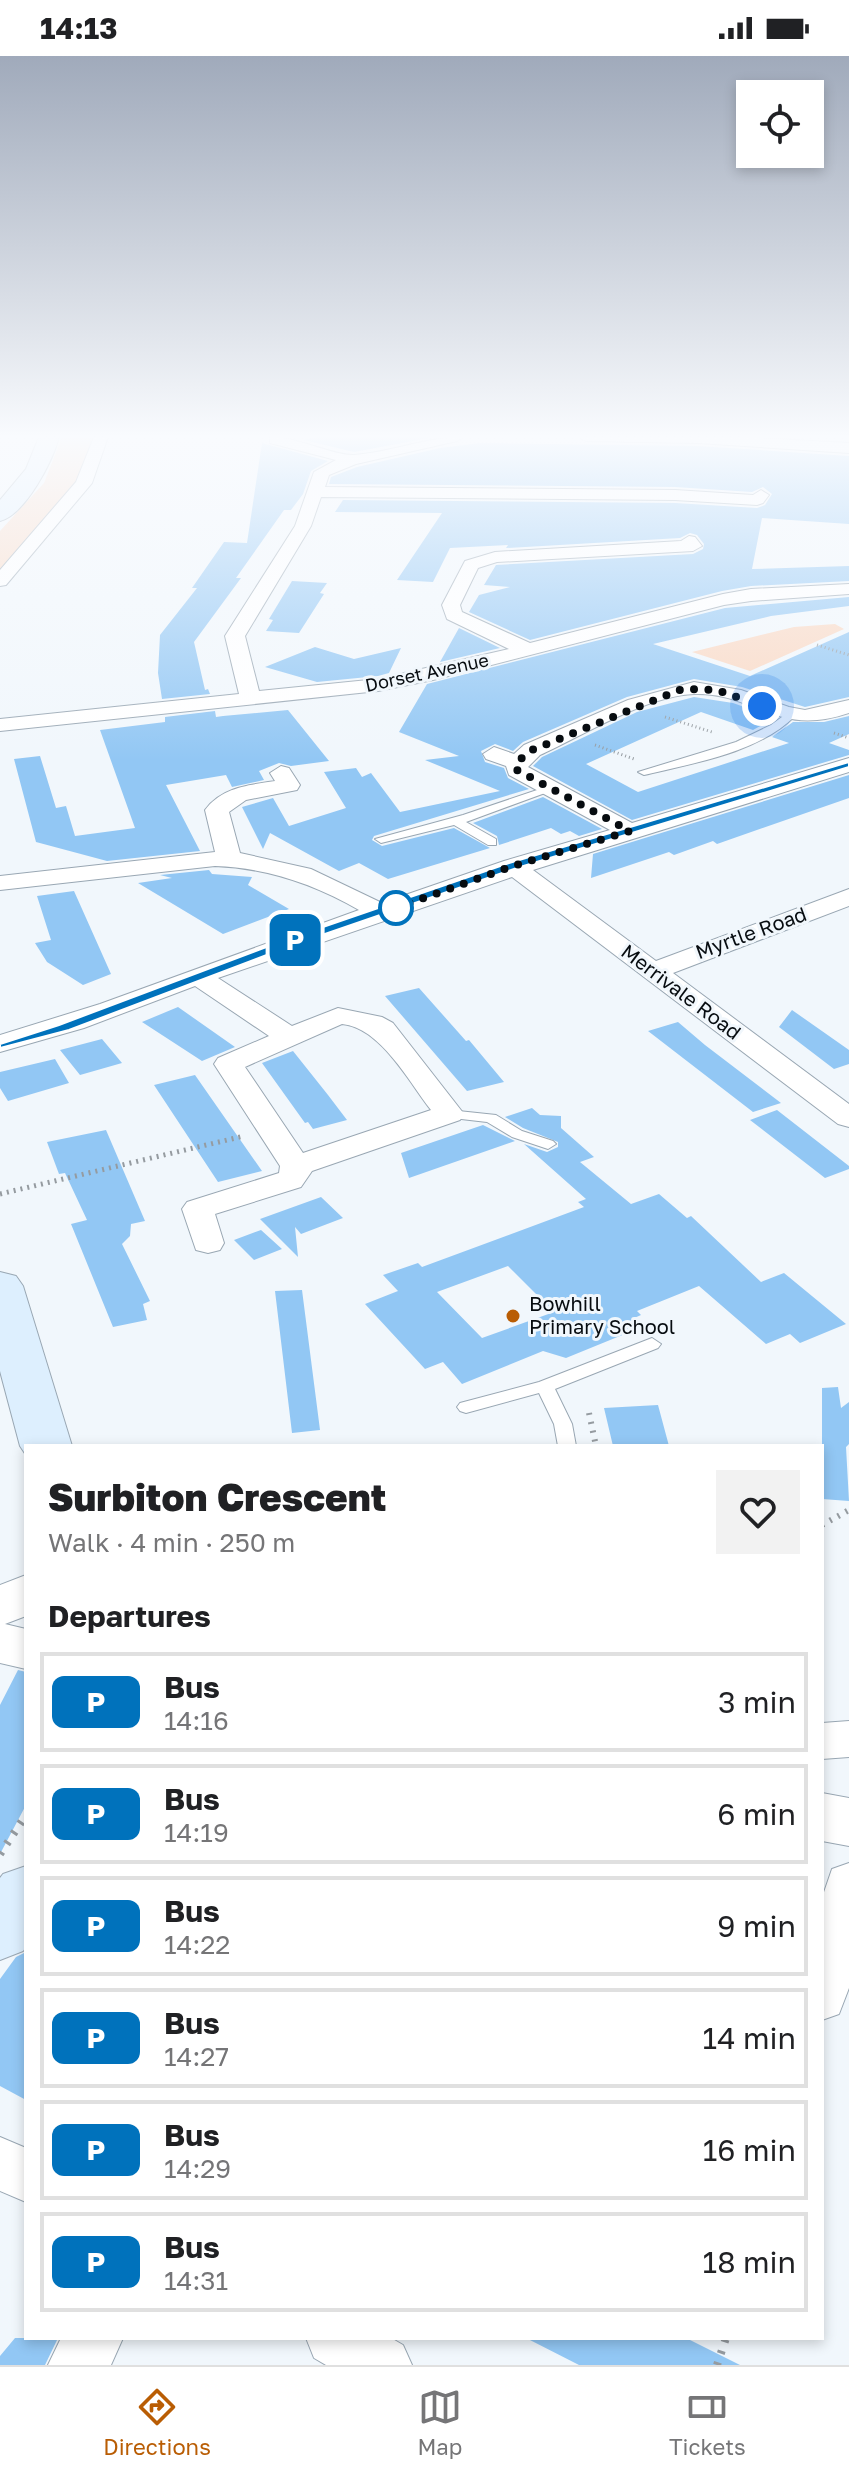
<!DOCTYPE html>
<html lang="en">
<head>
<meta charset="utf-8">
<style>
  :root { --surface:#fff; --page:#f2f2f2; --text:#202124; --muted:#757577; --line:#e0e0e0; --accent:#b95d04 }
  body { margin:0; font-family:"Golos Text",sans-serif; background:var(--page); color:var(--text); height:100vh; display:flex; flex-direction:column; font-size:30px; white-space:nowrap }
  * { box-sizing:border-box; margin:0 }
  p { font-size:26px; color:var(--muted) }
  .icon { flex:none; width:44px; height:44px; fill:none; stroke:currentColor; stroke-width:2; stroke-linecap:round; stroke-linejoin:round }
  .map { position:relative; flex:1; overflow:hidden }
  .drawer { position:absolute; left:24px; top:1388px; width:800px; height:896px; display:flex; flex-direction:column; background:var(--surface); border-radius:0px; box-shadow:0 4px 12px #0003 }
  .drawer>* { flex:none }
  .badge { padding:0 16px; border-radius:12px; font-size:28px; line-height:52px }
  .fabs { position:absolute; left:736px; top:24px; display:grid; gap:16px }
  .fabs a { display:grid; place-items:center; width:88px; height:88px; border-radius:0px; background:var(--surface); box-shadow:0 4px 12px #0003; font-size:40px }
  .you { position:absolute; width:40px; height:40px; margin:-20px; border:6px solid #fff; border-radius:50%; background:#1a73e8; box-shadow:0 0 0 12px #1a73e833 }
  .map>.badge { position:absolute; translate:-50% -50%; box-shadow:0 0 0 4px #fff }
  h2 { padding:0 24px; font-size:30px; line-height:72px }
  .round { display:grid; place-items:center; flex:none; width:84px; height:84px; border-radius:0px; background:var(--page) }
  .overview { display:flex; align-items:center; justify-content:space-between; height:136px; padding:0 24px }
  h1 { font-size:38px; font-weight:800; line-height:60px }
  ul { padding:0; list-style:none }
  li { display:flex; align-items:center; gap:24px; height:100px; margin:0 16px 12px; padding:0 8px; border:4px solid var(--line); border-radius:0px }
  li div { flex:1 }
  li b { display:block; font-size:30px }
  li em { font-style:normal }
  li .badge { min-width:88px; font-weight:700; text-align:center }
  .status { display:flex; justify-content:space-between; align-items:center; height:56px; padding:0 40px; background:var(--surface); direction:ltr }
  .status svg { height:22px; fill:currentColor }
  .menu { display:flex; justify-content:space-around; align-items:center; height:112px; border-top:2px solid var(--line); background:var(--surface); font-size:22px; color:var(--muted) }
  .menu a { display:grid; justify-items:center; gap:4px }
  .menu .selected { color:var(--accent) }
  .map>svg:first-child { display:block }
  .green { fill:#fad8c3 }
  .building { fill:#92c7f4; fill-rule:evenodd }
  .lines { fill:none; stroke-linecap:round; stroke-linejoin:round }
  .service-casing { stroke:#99a7b3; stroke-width:2 }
  .minor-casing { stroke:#99a7b3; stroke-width:2 }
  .tertiary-casing { stroke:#99a7b3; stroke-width:2 }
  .secondary-casing { stroke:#99a7b3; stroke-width:2 }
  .path-far3 { stroke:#959ba0; stroke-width:3; stroke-dasharray:1 3; stroke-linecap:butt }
  .path-far2 { stroke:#959ba0; stroke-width:5; stroke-dasharray:2 5; stroke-linecap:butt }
  .path-far1 { stroke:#959ba0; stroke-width:6; stroke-dasharray:2 7; stroke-linecap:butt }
  .path { stroke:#959ba0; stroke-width:8; stroke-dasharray:3 9; stroke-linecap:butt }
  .service { fill:#fff; fill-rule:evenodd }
  .minor { fill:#fff; fill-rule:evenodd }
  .tertiary { fill:#fff; fill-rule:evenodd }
  .secondary { fill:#ddeffe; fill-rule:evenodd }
  .line { fill:#0072bc; stroke:#fff; stroke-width:2 }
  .walk { stroke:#070c10; stroke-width:8; stroke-dasharray:0 14.4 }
  .stop-dot { fill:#fff; stroke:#0072bc; stroke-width:4 }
  .poi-dot { fill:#b95d04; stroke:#f1f7fc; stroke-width:3 }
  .labels { text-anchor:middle; stroke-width:6; stroke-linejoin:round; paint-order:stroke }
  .far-street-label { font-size:18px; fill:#070c10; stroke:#f1f7fc }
  .street-label { font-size:20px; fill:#070c10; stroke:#f1f7fc }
  .poi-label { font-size:20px; fill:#070c10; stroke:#f1f7fc; text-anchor:start }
</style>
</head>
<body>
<div class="status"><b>14:13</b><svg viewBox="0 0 49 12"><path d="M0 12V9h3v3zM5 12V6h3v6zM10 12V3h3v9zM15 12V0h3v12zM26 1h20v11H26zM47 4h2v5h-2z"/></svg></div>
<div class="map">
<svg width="849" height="2309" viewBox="0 0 849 2309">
  <rect width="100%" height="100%" fill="#f1f7fc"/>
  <path class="green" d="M62 381H93L82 421 0 518V475L44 427Z
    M835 568 844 573 750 615 692 596 794 571Z"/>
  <path class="building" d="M316 381H429V382L354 396 304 384Z
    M262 387 328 405 311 415 303 438 291 454H284L236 522H241L194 586 205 634 208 633 210 638 162 643 158 617 160 579 197 532H192L224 486 247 487Z
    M480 387 698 390 849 400V468L762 462 752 513 849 510V525L751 530 722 535 530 584 469 556 479 539 510 531 484 529 496 509 693 498 703 493 704 488 697 479 690 477 680 482 506 492 508 489 450 492 433 526 397 524 442 457 335 456 343 444 675 447 757 452 765 449 772 438 763 431 752 436 675 431 329 428 331 421 357 411 440 392Z
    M292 525 327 527 320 537 324 538 299 577 266 575 273 564 269 563Z
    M849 541V550L771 560 653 588 750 620 849 576V641L805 651 742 631 694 623 627 641 523 686 513 695 495 688 481 695 485 706 504 712 508 722 529 733 374 780 372 784 382 790 454 772 490 792 388 823 359 807 339 815 270 777 263 793 242 751 273 742 289 770 346 752 324 716 356 712 362 721 371 717 400 756 500 735 425 704 459 700 399 676 427 628 725 552Z
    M459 572 500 592 440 606Z
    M315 591 354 603 401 592 389 617 378 620 317 626 265 611Z
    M694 641 733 647 775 662 753 674 701 656 586 708 638 736 789 687 772 681 793 666H824L849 660V678L829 687 849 694V699L632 764 533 710 542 701 637 656Z
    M288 654 329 705 291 710 279 707 259 715 264 724 232 731 226 719 166 729 200 795 107 805 36 786 14 703 40 700 56 752 66 750 75 780 135 772 100 674 165 666V661L215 655 216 661 223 660Z
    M849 719V742L717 788 713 785 674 799 669 796 591 822 593 798Z
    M543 741 602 773 579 780 570 775 561 778 551 772 499 789 497 780 473 767Z
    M209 814 212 818 252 821 248 829 289 853 223 878 138 827 172 822 160 819Z
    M74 835 111 918 83 929 47 906 35 887 51 884 37 840Z
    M419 932 466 985 469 984 504 1026 467 1035 385 940Z
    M178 951 235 991 202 1005 142 966Z
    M792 954 849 994V1008L834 1013 779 971Z
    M678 966 705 989 781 1047 753 1056 648 975Z
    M102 983 122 1007 80 1019 60 994Z
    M293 995 328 1039 347 1064 313 1073 308 1066 305 1067 262 1007Z
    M55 1003 69 1027 8 1045 0 1032V1016Z
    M195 1019 262 1115 218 1126 154 1029Z
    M532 1052 540 1059 561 1060V1072L594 1101 580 1106 631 1148 659 1138 687 1162 691 1160 761 1226 784 1217 846 1268 800 1287 790 1278 766 1288 699 1230 637 1255 641 1259 632 1263 642 1271 566 1302 543 1295 462 1328 443 1306 425 1313 365 1248 398 1235 383 1219 418 1207 422 1211 584 1151 578 1146 586 1143 524 1088 547 1096 558 1091V1086L523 1072 505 1061ZM508 1210 554 1256 482 1282 437 1236Z
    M777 1054 849 1110V1113L825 1122 750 1064Z
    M483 1069 515 1085 409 1122 401 1097Z
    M106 1074 145 1165 131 1168 130 1180 122 1188 150 1245 143 1248 147 1264 113 1271 71 1168 87 1164 65 1117 59 1118 47 1086Z
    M321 1141 343 1162 301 1178 295 1171 298 1201 260 1163Z
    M261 1174 282 1193 254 1204 234 1184Z
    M302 1234 320 1374 292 1377 275 1235Z
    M838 1331 841 1352 849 1346V1388L846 1391 849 1445 822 1443V1332Z
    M658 1349 669 1390H613L604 1352Z
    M18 1614 26 1616V1749L0 1798V1649Z
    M26 1896V2044L0 2030V1923L16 1901Z
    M15 2282H58L45 2309H0V2300Z
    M526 2282H686L740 2309H579Z"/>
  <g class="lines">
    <g class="service-casing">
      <path id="service" d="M786 658 795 660C758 697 694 707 644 719L638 716 736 686 771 669Z
        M546 731 556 733 466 766 496 783V789H488L454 769 381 787 375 783 463 759Z
        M449 1054 496 1059 522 1075 553 1085 556 1088 548 1093 512 1081 487 1066 444 1061 442 1058Z
        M652 1282 661 1288 658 1292 555 1333 572 1368 576 1390H558L554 1368 539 1337 466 1357 460 1355 457 1351 460 1347 539 1326Z"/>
    </g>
    <g class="minor-casing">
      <path id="minor" d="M94 381H108L92 427 6 529 0 530V514L76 426Z
        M270 381C299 381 333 400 354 399 392 396 426 381 464 381L457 385 356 408 329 419 325 431 675 434 753 439 761 434 769 439 763 447 757 449 675 444 321 441 311 470 245 580 259 635 378 623 509 593 447 563 442 549 465 505 495 496 681 485 689 480 695 481 702 490 693 495 497 506 478 512 460 549 462 556 530 587 723 538 751 533 849 528V538L751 545 724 549 433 624 378 635 0 675V663L239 638 225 580 295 470 314 416 336 404 270 387Z
        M579 381H740L849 387V397L698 387 586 385Z
        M694 626 741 634 789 651 805 654 849 644V657C775 682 755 636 694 638 646 640 584 679 540 699L528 711 632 767 849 702V716L533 814 656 905 849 833V850L673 917 849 1048V1071L838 1068 512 821 218 922 292 970 338 952 382 961 393 967 464 1058 460 1064 312 1115 301 1131 215 1158 224 1187 220 1194 208 1197 196 1194 182 1153 187 1146 279 1117 280 1110 214 1008 218 1002 269 980 195 930 84 972 0 996V979L100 948 359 854C314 828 268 812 215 810L0 834V820L215 796 205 754C222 731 249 729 275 725L270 717 281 710 289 712 300 729 297 734 246 744 229 756 240 797 311 813 382 847 504 805 610 774 509 719 506 710 486 703 483 698 494 691 514 698 524 689 628 644ZM342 968C380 971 409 1026 431 1054L303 1097 245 1011Z
        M849 1665V1701L822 1703V1667Z
        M849 1807V1932L839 1958 822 1964V1842L832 1813Z
        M0 2081 26 2092V2146L0 2135Z
        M61 2282H123L111 2309H48Z
        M306 2282H391L403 2289 412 2309H326L314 2302Z"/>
    </g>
    <g class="tertiary-casing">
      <path id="tertiary" d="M26 1519V1560L5 1568 26 1573V1613L0 1607V1529Z
        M822 1737 849 1742V1790L822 1785Z"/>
    </g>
    <g class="secondary-casing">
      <path id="secondary" d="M39 381H59C53 405 25 459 0 465V444L26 413Z
        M0 1216 16 1220 23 1230 72 1390H26V1399L20 1390 0 1315Z
        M26 1810V1891L23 1895 0 1904V1822L3 1818Z"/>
    </g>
    <path class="path-far3" d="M817 589 849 599
      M665 661 712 676
      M834 677 849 682
      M595 689 634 703"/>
    <path class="path-far2" d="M0 1138 244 1080"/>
    <path class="path-far1" d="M589 1357 596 1390
      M822 1469 849 1454"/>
    <path class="path" d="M0 1798 26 1759
      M717 2309 726 2282"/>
    <use href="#service" class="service"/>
    <use href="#minor" class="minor"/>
    <use href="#tertiary" class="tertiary"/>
    <use href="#secondary" class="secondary"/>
  </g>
  <linearGradient id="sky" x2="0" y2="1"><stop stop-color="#a0aabb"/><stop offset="0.54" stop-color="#f9fbfe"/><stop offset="1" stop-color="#f9fbfe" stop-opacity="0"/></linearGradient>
  <rect width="849" height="704" fill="url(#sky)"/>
  <path class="line" d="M849 706V711L517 812 293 889 69 974 0 992V988L59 969 285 884 509 807Z"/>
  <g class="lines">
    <path class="walk" d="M396 852 513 810 630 775 517 714V706L532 694 682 633 717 634 762 650"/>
  </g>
  <circle class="stop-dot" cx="396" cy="852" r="16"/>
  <circle class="poi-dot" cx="513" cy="1260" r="8"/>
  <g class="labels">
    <g class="far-street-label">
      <text transform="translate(427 617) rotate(-12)" y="6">Dorset Avenue</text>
    </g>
    <g class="street-label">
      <text transform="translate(751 877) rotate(-20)" y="7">Myrtle Road</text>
      <text transform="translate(681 936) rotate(37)" y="7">Merrivale Road</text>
    </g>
    <g class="poi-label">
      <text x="529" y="1255">Bowhill<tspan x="529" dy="23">Primary School</tspan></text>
    </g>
  </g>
</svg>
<div class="fabs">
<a><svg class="icon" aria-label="locate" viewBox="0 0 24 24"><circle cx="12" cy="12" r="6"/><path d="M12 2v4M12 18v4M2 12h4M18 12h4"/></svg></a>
</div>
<div class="you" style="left:762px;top:650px"></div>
<b class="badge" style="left:295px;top:884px;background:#0072bc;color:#fff">P</b>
<section class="drawer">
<div class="overview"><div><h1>Surbiton Crescent</h1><p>Walk · 4 min · 250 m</p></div><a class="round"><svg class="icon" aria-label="heart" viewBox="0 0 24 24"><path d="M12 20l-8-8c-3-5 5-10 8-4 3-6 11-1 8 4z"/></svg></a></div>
<h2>Departures</h2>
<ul>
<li><span class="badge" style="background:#0072bc;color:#fff">P</span><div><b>Bus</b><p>14:16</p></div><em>3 min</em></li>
<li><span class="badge" style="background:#0072bc;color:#fff">P</span><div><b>Bus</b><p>14:19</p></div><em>6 min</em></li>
<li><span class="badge" style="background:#0072bc;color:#fff">P</span><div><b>Bus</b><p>14:22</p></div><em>9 min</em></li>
<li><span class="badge" style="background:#0072bc;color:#fff">P</span><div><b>Bus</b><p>14:27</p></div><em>14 min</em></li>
<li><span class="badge" style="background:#0072bc;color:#fff">P</span><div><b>Bus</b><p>14:29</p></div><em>16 min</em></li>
<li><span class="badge" style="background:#0072bc;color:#fff">P</span><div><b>Bus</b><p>14:31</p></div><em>18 min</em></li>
</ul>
</section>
</div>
<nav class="menu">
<a class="selected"><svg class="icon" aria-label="directions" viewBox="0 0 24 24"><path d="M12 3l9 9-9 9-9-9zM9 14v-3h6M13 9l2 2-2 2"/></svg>Directions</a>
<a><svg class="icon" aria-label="map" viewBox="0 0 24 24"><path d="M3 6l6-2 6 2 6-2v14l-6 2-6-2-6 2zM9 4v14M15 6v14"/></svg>Map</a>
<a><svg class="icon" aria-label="tickets" viewBox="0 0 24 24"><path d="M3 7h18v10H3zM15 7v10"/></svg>Tickets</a>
</nav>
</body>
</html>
